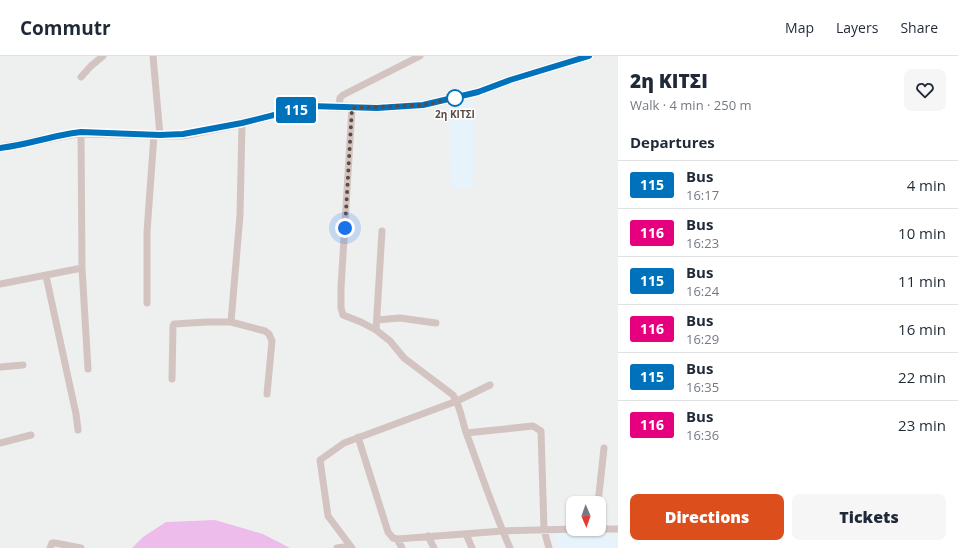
<!DOCTYPE html>
<html lang="en">
<head>
<meta charset="utf-8">
<style>
  :root { --surface:#fff; --page:#f6f6f7; --text:#1f2937; --muted:#747a83; --line:#e0e1e3; --accent:#dc4e1c }
  body { margin:0; font-family:"Open Sans",sans-serif; background:var(--page); color:var(--text); height:100vh; display:flex; flex-direction:column; font-size:15px; white-space:nowrap }
  * { box-sizing:border-box; margin:0 }
  p { font-size:13px; color:var(--muted) }
  .icon { flex:none; width:22px; height:22px; fill:none; stroke:currentColor; stroke-width:2; stroke-linecap:round; stroke-linejoin:round }
  .map { position:relative; flex:1; overflow:hidden }
  .side { display:flex; flex-direction:column; background:var(--surface); width:340px }
  .side>* { flex:none }
  .badge { padding:0 8px; border-radius:3px; font-size:14px; line-height:26px }
  .needle { width:26px; rotate:178deg }
  .fabs { position:absolute; left:566px; top:440px; display:grid; gap:8px }
  .fabs a { display:grid; place-items:center; width:40px; height:40px; border-radius:8px; background:var(--surface); box-shadow:0 1px 3px #0004; font-size:20px }
  .you { position:absolute; width:20px; height:20px; margin:-10px; border:3px solid #fff; border-radius:50%; background:#1a73e8; box-shadow:0 0 0 6px #1a73e833 }
  .map>.badge { position:absolute; translate:-50% -50%; box-shadow:0 0 0 2px #fff }
  h2 { padding:0 12px; font-size:15px; line-height:36px }
  .round { display:grid; place-items:center; flex:none; width:42px; height:42px; border-radius:8px; background:var(--page) }
  .overview { display:flex; align-items:center; justify-content:space-between; height:68px; padding:0 12px }
  h1 { font-size:19px; font-weight:800; line-height:30px }
  .cta { display:flex; gap:8px; margin-top:auto; padding:8px 12px }
  .cta a { flex:1; height:46px; border-radius:8px; background:var(--accent); color:#fff; font-size:16px; font-weight:800; line-height:46px; text-align:center }
  .cta a+a { background:var(--page); color:var(--text) }
  ul { padding:0; list-style:none }
  li { display:flex; align-items:center; gap:12px; height:48px; padding:0 12px; border-top:1px solid var(--line) }
  li div { flex:1 }
  li b { display:block; font-size:15px }
  li em { font-style:normal }
  li .badge { min-width:44px; font-weight:700; text-align:center }
  header { display:flex; align-items:center; gap:24px; box-sizing:border-box; height:56px; padding:0 20px; background:var(--surface); border-bottom:1px solid var(--line) }
  header strong { font-size:19px }
  nav { display:flex; gap:22px; margin-inline-start:auto; font-size:14px }
  main { display:flex; flex:1; min-height:0 }
  .map>svg:first-child { display:block }
  .commercial { fill:#e7f3fb }
  .green { fill:#eebcea }
  .lines { fill:none; stroke-linecap:round; stroke-linejoin:round }
  .street { stroke:#d3c4c1; stroke-width:7 }
  .secondary { stroke:#d7c5c1; stroke-width:9 }
  .line-casing { stroke:#fff; stroke-width:9 }
  .line { stroke:#0072bc; stroke-width:6 }
  .walk { stroke:#5b4a46; stroke-width:4; stroke-dasharray:0 7.2 }
  .stop-dot { fill:#fff; stroke:#0072bc; stroke-width:2 }
  .labels { text-anchor:middle; stroke-width:3; stroke-linejoin:round; paint-order:stroke }
  .stop-label { font-size:10px; font-weight:bold; fill:#5b4a46; stroke:#fff }
</style>
</head>
<body>
<header>
<strong>Commutr</strong>
<nav><a>Map</a><a>Layers</a><a>Share</a></nav>
</header>
<main>
<div class="map">
<svg width="618" height="492" viewBox="0 0 618 492">
  <rect width="100%" height="100%" fill="#eef0f0"/>
  <path class="commercial" d="M473 44V132H451L449 53Z
    M553 478 618 479V492H558Z"/>
  <path class="green" d="M215 464 263 478 290 492H132L143 481 166 466Z"/>
  <g class="lines">
    <path class="street" d="M153 0 160 79
      M81 21 91 10 103 0
      M339 51 340 42 343 39 420 0
      M352 52 341 232V252L343 259 361 266 376 274 390 285 404 302 453 339C461 351 462 366 467 379 481 417 494 456 510 492
      M81 77 82 212 88 313
      M46 220 76 358 78 374
      M0 228 82 212
      M147 247V176L154 79
      M377 264 400 262 436 267
      M231 266 240 159 242 67
      M376 274 382 175
      M0 311 23 309
      M172 323 173 270 174 268 207 266H231L265 275 269 278 272 285 267 338
      M466 377 533 370 541 375 544 474 549 492
      M358 381 388 476 393 482 397 483 503 475 576 473
      M0 387 31 379
      M598 447 604 392
      M599 473H618
      M466 478 472 492
      M428 480 434 492
      M397 483 402 492
      M50 492 52 487H55L81 492
      M337 492 350 490
      M352 492 328 460 320 404 344 387 457 345 490 329"/>
    <path class="secondary" d="M0 92C27 89 54 79 81 77L160 79H183L242 67 310 50 377 52 423 49 478 36 510 24 589 0"/>
  </g>
  <g class="lines">
    <g class="line-casing">
      <path id="line" d="M0 92C27 89 54 79 81 76L160 79 183 78 242 67 310 50 377 52 423 49 478 36 510 24 589 0"/>
    </g>
    <use href="#line" class="line"/>
    <path class="walk" d="M345 172 352 52 423 49 455 42"/>
  </g>
  <circle class="stop-dot" cx="455" cy="42" r="8"/>
  <g class="labels">
    <g class="stop-label">
      <text x="455" y="62">2η ΚΙΤΣΙ</text>
    </g>
  </g>
</svg>
<div class="fabs">
<a><svg class="needle" viewBox="-14 -14 28 28"><path d="M0-13l5 13h-10z" fill="#e53935"/><path d="M0 13l5-13h-10z" fill="#747a83"/></svg></a>
</div>
<div class="you" style="left:345px;top:172px"></div>
<b class="badge" style="left:296px;top:54px;background:#0072bc;color:#fff">115</b>
</div>
<section class="side">
<div class="overview"><div><h1>2η ΚΙΤΣΙ</h1><p>Walk · 4 min · 250 m</p></div><a class="round"><svg class="icon" aria-label="heart" viewBox="0 0 24 24"><path d="M12 20l-8-8c-3-5 5-10 8-4 3-6 11-1 8 4z"/></svg></a></div>
<h2>Departures</h2>
<ul>
<li><span class="badge" style="background:#0072bc;color:#fff">115</span><div><b>Bus</b><p>16:17</p></div><em>4 min</em></li>
<li><span class="badge" style="background:#e6007e;color:#fff">116</span><div><b>Bus</b><p>16:23</p></div><em>10 min</em></li>
<li><span class="badge" style="background:#0072bc;color:#fff">115</span><div><b>Bus</b><p>16:24</p></div><em>11 min</em></li>
<li><span class="badge" style="background:#e6007e;color:#fff">116</span><div><b>Bus</b><p>16:29</p></div><em>16 min</em></li>
<li><span class="badge" style="background:#0072bc;color:#fff">115</span><div><b>Bus</b><p>16:35</p></div><em>22 min</em></li>
<li><span class="badge" style="background:#e6007e;color:#fff">116</span><div><b>Bus</b><p>16:36</p></div><em>23 min</em></li>
</ul>
<div class="cta"><a>Directions</a><a>Tickets</a></div>
</section>
</main>
</body>
</html>
